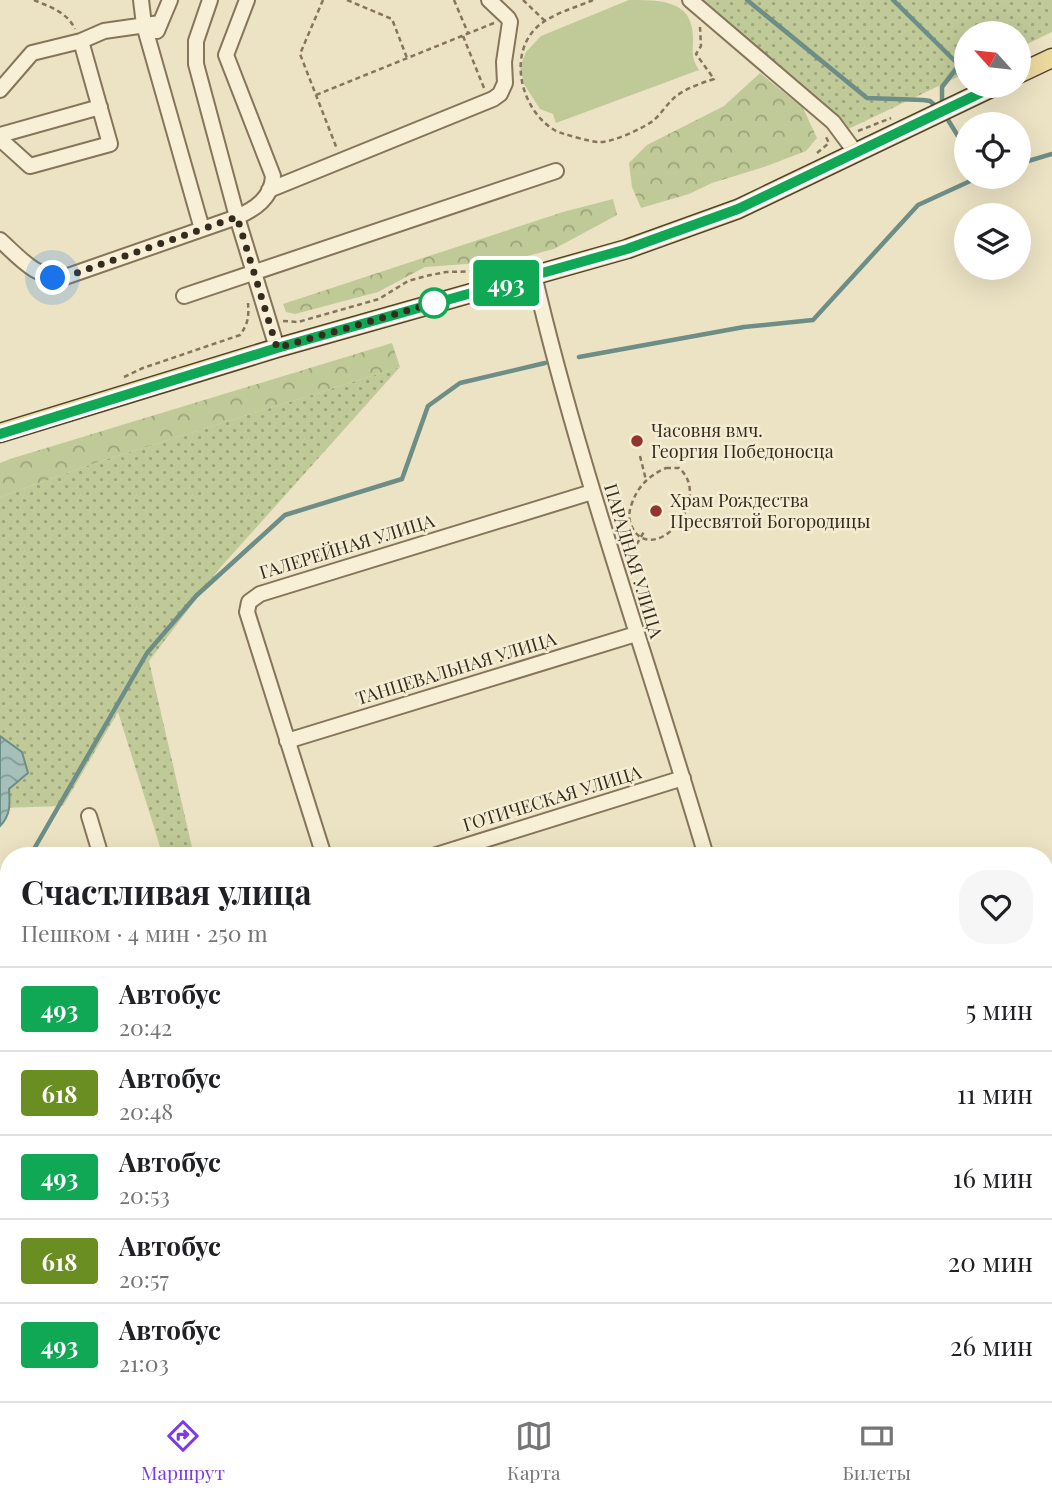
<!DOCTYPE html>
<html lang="ru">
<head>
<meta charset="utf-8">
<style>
  :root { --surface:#fff; --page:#f6f6f6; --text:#202124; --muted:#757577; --line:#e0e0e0; --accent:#7c3aed }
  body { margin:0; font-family:"Playfair Display",serif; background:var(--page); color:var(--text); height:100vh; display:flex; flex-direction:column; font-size:26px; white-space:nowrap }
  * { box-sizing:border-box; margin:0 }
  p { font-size:23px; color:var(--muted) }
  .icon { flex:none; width:38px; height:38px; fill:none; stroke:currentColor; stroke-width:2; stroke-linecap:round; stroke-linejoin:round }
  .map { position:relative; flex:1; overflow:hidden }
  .panel { position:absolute; left:0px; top:847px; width:1054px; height:555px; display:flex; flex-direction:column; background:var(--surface); border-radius:28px 28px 0 0; box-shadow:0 7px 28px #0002 }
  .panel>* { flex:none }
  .badge { padding:0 14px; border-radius:5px; font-size:24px; line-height:46px }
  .needle { width:46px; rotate:297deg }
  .tools { position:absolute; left:954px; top:21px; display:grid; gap:14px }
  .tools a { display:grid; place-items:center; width:77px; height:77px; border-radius:50%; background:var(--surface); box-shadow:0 7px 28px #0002; font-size:35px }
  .you { position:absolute; width:35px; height:35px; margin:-18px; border:5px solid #fff; border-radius:50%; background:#1a73e8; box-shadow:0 0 0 10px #1a73e833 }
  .map>.badge { position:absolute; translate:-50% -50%; box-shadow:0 0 0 4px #fff }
  .round { display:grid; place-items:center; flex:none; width:74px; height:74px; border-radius:28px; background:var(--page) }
  .head { display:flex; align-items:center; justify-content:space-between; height:119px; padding:0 21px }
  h1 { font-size:33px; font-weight:700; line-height:52px }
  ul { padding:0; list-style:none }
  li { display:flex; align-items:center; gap:21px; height:84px; padding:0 21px; border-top:2px solid var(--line) }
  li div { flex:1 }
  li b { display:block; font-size:26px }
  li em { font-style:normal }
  li .badge { min-width:77px; font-weight:700; text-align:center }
  .menu { display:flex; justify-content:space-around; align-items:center; height:98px; border-top:2px solid var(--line); background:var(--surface); font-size:19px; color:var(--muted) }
  .menu a { display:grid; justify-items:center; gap:4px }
  .menu .current { color:var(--accent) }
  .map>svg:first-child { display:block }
  .grass { fill:url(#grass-dots) }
  .forest { fill:url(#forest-crowns) }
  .pitch { fill:#c0c998 }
  .water { fill:url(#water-waves); stroke:#6d8d87; stroke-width:2 }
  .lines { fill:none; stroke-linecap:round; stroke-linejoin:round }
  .stream { stroke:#6d8d87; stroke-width:4.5 }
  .minor-casing { stroke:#85755b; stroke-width:18 }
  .major-casing { stroke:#53432f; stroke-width:21 }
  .path { stroke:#85755b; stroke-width:2.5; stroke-dasharray:5 3.5; stroke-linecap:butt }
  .minor { stroke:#f7f0d6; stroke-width:14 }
  .major { stroke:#edda9d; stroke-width:18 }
  .line-casing { stroke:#fff; stroke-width:16 }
  .line { stroke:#10a855; stroke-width:10 }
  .walk { stroke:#362c1e; stroke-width:7; stroke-dasharray:0 12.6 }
  .stop-dot { fill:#fff; stroke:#10a855; stroke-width:3.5 }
  .poi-dot { fill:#91352e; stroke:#f4edd3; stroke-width:2.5 }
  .labels { text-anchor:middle; stroke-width:5; stroke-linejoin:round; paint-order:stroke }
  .poi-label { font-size:18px; fill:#362c1e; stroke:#f4edd3; text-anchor:start }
  .street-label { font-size:18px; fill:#362c1e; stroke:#f4edd3 }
</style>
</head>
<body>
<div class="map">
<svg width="1052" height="1401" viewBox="0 0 1052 1401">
  <defs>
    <pattern id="grass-dots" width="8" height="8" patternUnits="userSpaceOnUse" patternTransform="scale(1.75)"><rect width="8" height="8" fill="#c0c998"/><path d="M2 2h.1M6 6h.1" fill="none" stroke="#9da37b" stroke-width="1.8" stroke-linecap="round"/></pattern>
    <pattern id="forest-crowns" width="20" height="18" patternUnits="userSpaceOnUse" patternTransform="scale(1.75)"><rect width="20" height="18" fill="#c0c998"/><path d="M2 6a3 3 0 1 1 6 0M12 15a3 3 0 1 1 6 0" fill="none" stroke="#9da37b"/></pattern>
    <pattern id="water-waves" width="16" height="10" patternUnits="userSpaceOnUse" patternTransform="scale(1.75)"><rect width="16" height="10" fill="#a5bfb9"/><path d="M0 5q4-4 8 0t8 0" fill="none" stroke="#879b96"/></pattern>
  </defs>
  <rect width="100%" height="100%" fill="#ece3c4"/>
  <path class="grass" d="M690 0H1052V32L1019 48 1018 33H966V73L842 132Z
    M400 367 220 568 149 661 194 856H163L118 712 63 806 0 808V497L98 462Z"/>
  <path class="forest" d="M760 73 803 108 817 138 806 151 764 167 712 183 689 194 641 208 632 187 629 163 647 145 724 106Z
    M613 199 617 215 554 249 508 261 425 267 378 292 295 314 286 312 283 304 563 212Z
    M392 343 400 367 98 462 0 497V463L10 459Z"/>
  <path class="pitch" d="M629 0C661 0 693 0 693 38 693 52 691 58 699 70L556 123 553 114 540 109 524 84 520 67 526 52 541 36Z"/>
  <path class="water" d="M0 736 22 752 28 773 9 789C10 803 11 815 0 826Z"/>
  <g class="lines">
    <path class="stream" d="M747 0 867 98 923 100 930 101 939 109
      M893 0 959 65 942 87V106
      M945 115 966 149
      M1018 164 1052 154
      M579 357 744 327 813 320 918 205 979 177
      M30 856 147 653 196 596 285 515 402 479 428 406 460 383 545 363
      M0 908 9 892
      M1045 1275 1052 1277
      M868 1401 872 1393"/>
    <g class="minor-casing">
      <path id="minor" d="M141 0 144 25 202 229
        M210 0 196 41V64L237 217 277 348
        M690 0 833 122 856 153
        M157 31 170 0
        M0 90 32 53 81 41 104 31 160 23
        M0 135 100 107
        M0 139 30 166 110 144 81 41
        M269 190 493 99 500 94 505 83 504 62 510 22 508 18 489 0
        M0 240C19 257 37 280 65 277L237 217C255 209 272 198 273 176L226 55 247 0
        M534 275C580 472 649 662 706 856
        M184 296 556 171
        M287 741 636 634
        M89 816 101 856
        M324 856 247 612 249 602 260 594 592 492
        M433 856 683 778
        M0 1110 9 1108
        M0 1347 9 1345
        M1045 1380 1052 1383
        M258 1393 259 1401
        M479 1393 480 1401
        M985 1401 989 1393"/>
    </g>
    <g class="major-casing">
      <path id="major" d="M1018 74 1052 58
        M0 433 277 348 627 249 738 209 995 86"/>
    </g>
    <path class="path" d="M34 0C50 7 67 12 75 29
      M323 0 300 54 337 149
      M347 0 392 19 407 58
      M454 0 468 33
      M523 0 545 21
      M593 0C575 8 550 14 536 28 507 57 522 112 556 131 563 134 591 142 598 142 612 143 641 129 653 121 661 114 667 104 675 97 685 89 701 83 714 79L696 54 701 46 700 27
      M463 36 484 88
      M316 95 494 23
      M858 131 891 118
      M817 153 829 143 825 135
      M283 321 298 322 379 299 408 281 426 276 446 272 487 271
      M124 377 143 368 240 335C248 324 249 317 248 303
      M640 456 646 480
      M666 468H679C713 498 659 562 635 532 629 524 628 515 631 506 637 487 648 476 666 468Z
      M628 559 645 530"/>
    <use href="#minor" class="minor"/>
    <use href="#major" class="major"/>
  </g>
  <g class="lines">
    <g class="line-casing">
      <path id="line" d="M0 434 277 348 627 249 738 209 995 86"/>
    </g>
    <use href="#line" class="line"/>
    <path class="walk" d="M53 278 65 277 237 217 277 348 434 303"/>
  </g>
  <circle class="stop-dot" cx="434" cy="303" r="14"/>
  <g class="poi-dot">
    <circle cx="637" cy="441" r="7"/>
    <circle cx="656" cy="511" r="7"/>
  </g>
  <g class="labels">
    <g class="poi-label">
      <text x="651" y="437">Часовня вмч.<tspan x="651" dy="21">Георгия Победоносца</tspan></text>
      <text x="670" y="507">Храм Рождества<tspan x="670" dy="21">Пресвятой Богородицы</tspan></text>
    </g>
    <g class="street-label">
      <text transform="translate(347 547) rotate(-17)" y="6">ГАЛЕРЕЙНАЯ УЛИЦА</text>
      <text transform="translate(633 561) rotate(73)" y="6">ПАРАДНАЯ УЛИЦА</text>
      <text transform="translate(456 669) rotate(-17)" y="6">ТАНЦЕВАЛЬНАЯ УЛИЦА</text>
      <text transform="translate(552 799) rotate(-17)" y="6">ГОТИЧЕСКАЯ УЛИЦА</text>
    </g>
  </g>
</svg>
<div class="tools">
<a><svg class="needle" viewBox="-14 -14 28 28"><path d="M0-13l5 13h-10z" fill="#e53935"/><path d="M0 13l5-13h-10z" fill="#757577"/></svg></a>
<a><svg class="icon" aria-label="locate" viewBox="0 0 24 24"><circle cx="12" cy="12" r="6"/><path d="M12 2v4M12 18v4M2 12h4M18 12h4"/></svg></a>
<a><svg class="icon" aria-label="layers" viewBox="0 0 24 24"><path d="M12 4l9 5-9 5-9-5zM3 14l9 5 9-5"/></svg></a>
</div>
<div class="you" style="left:53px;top:278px"></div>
<b class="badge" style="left:506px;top:283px;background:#10a855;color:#fff">493</b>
<section class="panel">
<div class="head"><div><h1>Счастливая улица</h1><p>Пешком · 4 мин · 250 m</p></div><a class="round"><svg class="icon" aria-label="heart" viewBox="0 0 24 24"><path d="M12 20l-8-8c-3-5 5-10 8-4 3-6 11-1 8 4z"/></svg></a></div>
<ul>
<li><span class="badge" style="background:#10a855;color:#fff">493</span><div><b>Автобус</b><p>20:42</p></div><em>5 мин</em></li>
<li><span class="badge" style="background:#6b8e23;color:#fff">618</span><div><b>Автобус</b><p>20:48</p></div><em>11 мин</em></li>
<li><span class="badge" style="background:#10a855;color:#fff">493</span><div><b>Автобус</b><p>20:53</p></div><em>16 мин</em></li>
<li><span class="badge" style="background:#6b8e23;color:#fff">618</span><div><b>Автобус</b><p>20:57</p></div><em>20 мин</em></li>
<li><span class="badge" style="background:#10a855;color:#fff">493</span><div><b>Автобус</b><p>21:03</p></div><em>26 мин</em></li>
</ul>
</section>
</div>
<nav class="menu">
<a class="current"><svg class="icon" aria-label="directions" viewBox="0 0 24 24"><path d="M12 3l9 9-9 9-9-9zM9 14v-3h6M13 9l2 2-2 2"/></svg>Маршрут</a>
<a><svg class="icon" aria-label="map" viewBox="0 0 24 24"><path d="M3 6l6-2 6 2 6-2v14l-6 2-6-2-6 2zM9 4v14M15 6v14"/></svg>Карта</a>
<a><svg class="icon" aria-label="tickets" viewBox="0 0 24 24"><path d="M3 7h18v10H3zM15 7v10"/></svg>Билеты</a>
</nav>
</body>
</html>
